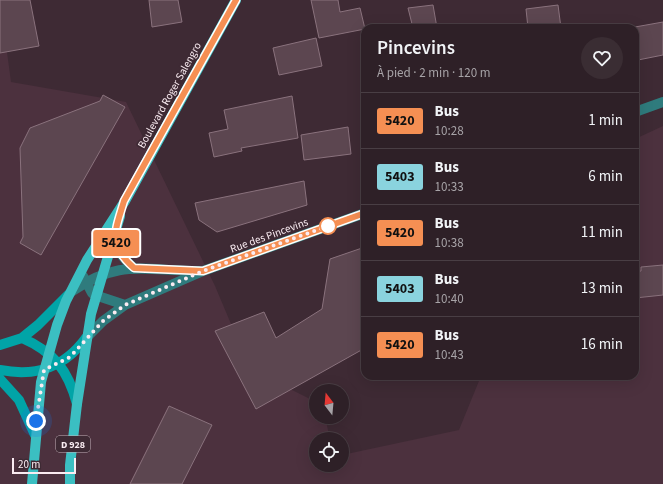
<!DOCTYPE html>
<html lang="fr">
<head>
<meta charset="utf-8">
<style>
  :root { --surface:#2e2027; --page:#3a2d33; --text:#f1f3f6; --muted:#a7a3a7; --line:#493e44 }
  body { margin:0; font-family:"Source Sans 3",sans-serif; background:var(--page); color:var(--text); height:100vh; display:flex; flex-direction:column; font-size:15px; white-space:nowrap }
  * { box-sizing:border-box; margin:0 }
  p { font-size:13px; color:var(--muted) }
  .icon { flex:none; width:22px; height:22px; fill:none; stroke:currentColor; stroke-width:2; stroke-linecap:round; stroke-linejoin:round }
  .map { position:relative; flex:1; overflow:hidden }
  .panel { position:absolute; left:361px; top:24px; width:278px; height:356px; display:flex; flex-direction:column; background:var(--surface); border-radius:12px; box-shadow:0 4px 16px #0002,0 0 0 1px var(--line) }
  .panel>* { flex:none }
  .badge { padding:0 8px; border-radius:3px; font-size:14px; line-height:26px }
  .needle { width:26px; rotate:344deg }
  .fabs { position:absolute; left:309px; top:384px; display:grid; gap:8px }
  .fabs a { display:grid; place-items:center; width:40px; height:40px; border-radius:50%; background:var(--surface); box-shadow:0 4px 16px #0002,0 0 0 1px var(--line); font-size:20px }
  .scale { position:absolute; left:12px; bottom:10px; width:64px; box-sizing:border-box; padding-left:4px; border:2px solid #faecf2; border-top:0; font-size:11px; line-height:14px; white-space:nowrap; color:#faecf2; -webkit-text-stroke:3px #3e2a34; paint-order:stroke }
  .you { position:absolute; width:20px; height:20px; margin:-10px; border:3px solid #fff; border-radius:50%; background:#1a73e8; box-shadow:0 0 0 6px #1a73e833 }
  .map>.badge { position:absolute; translate:-50% -50%; box-shadow:0 0 0 2px #fff }
  .round { display:grid; place-items:center; flex:none; width:42px; height:42px; border-radius:21px; background:var(--page) }
  .headline { display:flex; align-items:center; justify-content:space-between; height:68px; padding:0 16px }
  h1 { font-size:19px; font-weight:600; line-height:30px }
  ul { padding:0; list-style:none }
  li { display:flex; align-items:center; gap:12px; height:56px; padding:0 16px; border-top:1px solid var(--line) }
  li div { flex:1 }
  li b { display:block; font-size:15px }
  li em { font-style:normal }
  li .badge { min-width:44px; font-weight:700; text-align:center }
  .map>svg:first-child { display:block }
  .built { fill:#4c313e }
  .building { fill:#5c4650; stroke:#8a727d }
  .lines { fill:none; stroke-linecap:round; stroke-linejoin:round }
  .minor { stroke:#2f7b7d; stroke-width:10 }
  .secondary { stroke:#01a4a7; stroke-width:10 }
  .primary { stroke:#3bbfc2; stroke-width:10 }
  .line-casing { stroke:#fff; stroke-width:9 }
  .line { stroke:#f58f53; stroke-width:6 }
  .walk { stroke:#faecf2; stroke-width:4; stroke-dasharray:0 7.2 }
  .stop-dot { fill:#fff; stroke:#f58f53; stroke-width:2 }
  .labels { text-anchor:middle; stroke-width:3.5; stroke-linejoin:round; paint-order:stroke }
  .shield { fill:#3e2a34; stroke:#c2b2b9; stroke-width:1 }
  .shield-label { font-size:10px; font-weight:bold; fill:#faecf2 }
  .street-label { font-size:11px; fill:#faecf2; stroke:#3e2a34 }
</style>
</head>
<body>
<div class="map">
<svg width="663" height="484" viewBox="0 0 663 484">
  <rect width="100%" height="100%" fill="#3e2a34"/>
  <path class="built" d="M0 0 11 82 126 102 215 286 250 369 316 402V417H325L330 439H316V465H342V455L459 430 481 376H635V139L663 126V484H0Z"/>
  <path class="building" d="M0 0H30L39 46 0 53Z
    M149 0H178L182 22 152 27Z
    M311 0H338L340 12 360 8 365 29 319 38Z
    M433 5 437 28H413L408 8Z
    M558 5 561 28H528L526 9Z
    M663 22V55L638 60 635 45V27Z
    M316 38 322 66 279 75 273 48Z
    M103 95 125 107 41 255 20 243 23 237 20 148 30 128 100 101Z
    M292 96 298 138 241 148 242 151 214 157 209 133 228 129 224 110Z
    M348 127 351 154 304 160 301 135Z
    M304 181 307 205 217 232 199 220 195 203Z
    M365 247V348L256 409 215 331 264 312 276 338 322 309 330 259Z
    M663 265V295L635 298V272L641 271V267Z
    M169 406 212 425 182 484H130Z"/>
  <g class="lines">
    <path class="minor" d="M635 112 663 102
      M115 233C116 249 121 257 134 268
      M83 276 92 293 95 295 125 305
      M71 292C119 258 145 271 199 271
      M86 338 103 321 125 305 203 271 365 213"/>
    <path class="secondary" d="M22 338C54 352 68 370 77 404
      M0 345 22 338 38 325 68 295
      M0 370C36 377 64 368 86 338
      M0 379 19 400 35 435"/>
    <path class="primary" d="M32 484 41 382 57 325 66 301 87 260 125 201 236 0
      M70 484V465L77 404 91 314 120 216"/>
  </g>
  <g class="lines">
    <g class="line-casing">
      <path id="line" d="M236 0 124 201C115 232 107 244 134 268L203 271 365 213"/>
    </g>
    <use href="#line" class="line"/>
    <path class="walk" d="M36 421 44 370 70 357 103 321 125 305 203 271 328 226"/>
  </g>
  <circle class="stop-dot" cx="328" cy="226" r="8"/>
  <g class="labels">
    <rect class="shield" x="56" y="436" width="34" height="16" rx="3"/>
    <g class="shield-label">
      <text x="73" y="448">D 928</text>
    </g>
    <g class="street-label">
      <text transform="translate(169 95) rotate(-61)" y="4">Boulevard Roger Salengro</text>
      <text transform="translate(269 235) rotate(-20)" y="4">Rue des Pincevins</text>
    </g>
  </g>
</svg>
<div class="fabs">
<a><svg class="needle" viewBox="-14 -14 28 28"><path d="M0-13l5 13h-10z" fill="#e53935"/><path d="M0 13l5-13h-10z" fill="#a7a3a7"/></svg></a>
<a><svg class="icon" aria-label="locate" viewBox="0 0 24 24"><circle cx="12" cy="12" r="6"/><path d="M12 2v4M12 18v4M2 12h4M18 12h4"/></svg></a>
</div>
<div class="scale">20 m</div>
<div class="you" style="left:36px;top:421px"></div>
<b class="badge" style="left:116px;top:243px;background:#f58f53;color:#111">5420</b>
<section class="panel">
<div class="headline"><div><h1>Pincevins</h1><p>À pied · 2 min · 120 m</p></div><a class="round"><svg class="icon" aria-label="heart" viewBox="0 0 24 24"><path d="M12 20l-8-8c-3-5 5-10 8-4 3-6 11-1 8 4z"/></svg></a></div>
<ul>
<li><span class="badge" style="background:#f58f53;color:#111">5420</span><div><b>Bus</b><p>10:28</p></div><em>1 min</em></li>
<li><span class="badge" style="background:#8ad3de;color:#111">5403</span><div><b>Bus</b><p>10:33</p></div><em>6 min</em></li>
<li><span class="badge" style="background:#f58f53;color:#111">5420</span><div><b>Bus</b><p>10:38</p></div><em>11 min</em></li>
<li><span class="badge" style="background:#8ad3de;color:#111">5403</span><div><b>Bus</b><p>10:40</p></div><em>13 min</em></li>
<li><span class="badge" style="background:#f58f53;color:#111">5420</span><div><b>Bus</b><p>10:43</p></div><em>16 min</em></li>
</ul>
</section>
</div>
</body>
</html>
